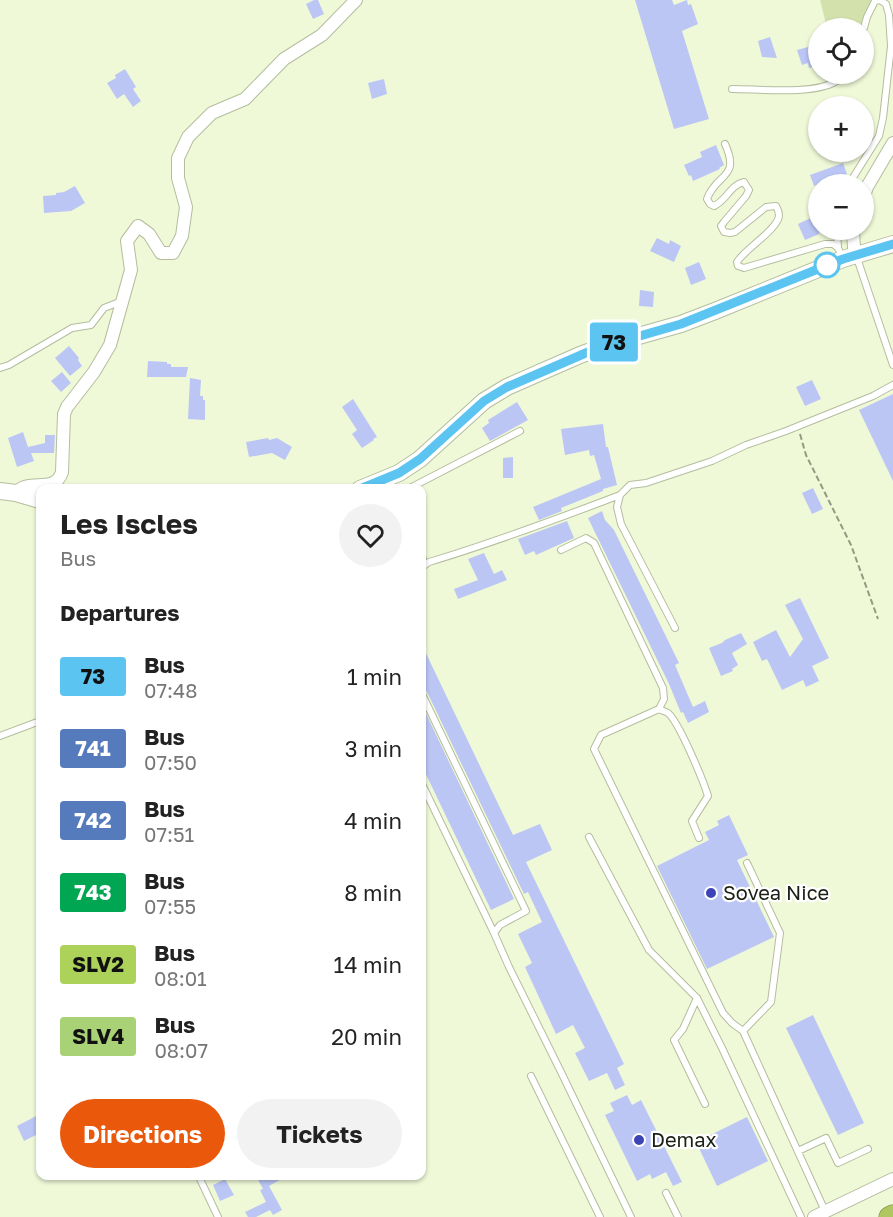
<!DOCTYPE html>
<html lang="en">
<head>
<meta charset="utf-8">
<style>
  :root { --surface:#fff; --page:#f2f2f2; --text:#222; --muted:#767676; --accent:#ea580c }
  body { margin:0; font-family:"Golos Text",sans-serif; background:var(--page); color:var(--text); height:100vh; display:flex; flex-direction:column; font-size:22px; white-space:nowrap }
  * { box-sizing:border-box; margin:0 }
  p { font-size:20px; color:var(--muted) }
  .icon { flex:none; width:33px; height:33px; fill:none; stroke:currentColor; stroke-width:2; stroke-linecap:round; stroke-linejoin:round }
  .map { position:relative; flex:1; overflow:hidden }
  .details { position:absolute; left:36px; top:484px; width:390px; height:696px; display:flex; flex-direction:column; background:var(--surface); border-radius:12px; box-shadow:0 2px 4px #0004 }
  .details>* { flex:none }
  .badge { padding:0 12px; border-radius:4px; font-size:21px; line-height:39px }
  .controls { position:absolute; left:808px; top:18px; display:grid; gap:12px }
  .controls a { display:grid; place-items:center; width:66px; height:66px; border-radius:50%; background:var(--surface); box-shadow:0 2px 4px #0004; font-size:30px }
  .map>.badge { position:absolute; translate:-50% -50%; box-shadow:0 0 0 3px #fff }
  h2 { padding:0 24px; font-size:22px; line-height:54px }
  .round { display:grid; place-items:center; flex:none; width:63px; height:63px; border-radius:32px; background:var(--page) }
  .headline { display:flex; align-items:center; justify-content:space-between; height:102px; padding:0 24px }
  h1 { font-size:28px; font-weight:700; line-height:45px }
  .action { display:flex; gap:12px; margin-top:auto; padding:12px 24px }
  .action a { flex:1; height:69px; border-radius:36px; background:var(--accent); color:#fff; font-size:24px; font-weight:700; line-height:69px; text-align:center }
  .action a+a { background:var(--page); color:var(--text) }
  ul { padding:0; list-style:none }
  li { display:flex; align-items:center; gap:18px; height:72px; padding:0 24px }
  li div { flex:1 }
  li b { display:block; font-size:22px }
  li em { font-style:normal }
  li .badge { min-width:66px; font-weight:700; text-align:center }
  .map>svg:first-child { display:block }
  .green { fill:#d3e2ad }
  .building { fill:#bbc6f5 }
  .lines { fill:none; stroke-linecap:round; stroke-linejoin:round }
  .service-casing { stroke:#b4bd9e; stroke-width:8 }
  .minor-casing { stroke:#b4bd9e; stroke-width:14 }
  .secondary-casing { stroke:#b4bd9e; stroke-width:18 }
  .trunk-casing { stroke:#6f832b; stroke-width:21 }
  .path { stroke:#939b83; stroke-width:2; stroke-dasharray:6 3; stroke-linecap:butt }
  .service { stroke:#fff; stroke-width:6 }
  .minor { stroke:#fff; stroke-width:12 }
  .secondary { stroke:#fff; stroke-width:16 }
  .trunk { stroke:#b0c660; stroke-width:20 }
  .line-casing { stroke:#fff; stroke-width:14 }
  .line { stroke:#5bc4f1; stroke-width:9 }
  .stop-dot { fill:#fff; stroke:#5bc4f1; stroke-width:3 }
  .poi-dot { fill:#3d44b8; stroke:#fff; stroke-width:2 }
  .labels { text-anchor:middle; stroke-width:4.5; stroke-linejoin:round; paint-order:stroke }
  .poi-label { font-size:20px; fill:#1c2014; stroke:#fff; text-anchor:start }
</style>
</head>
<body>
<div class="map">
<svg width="893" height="1217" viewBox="0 0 893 1217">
  <rect width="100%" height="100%" fill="#eff9d8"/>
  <path class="green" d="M820 0H873L864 28H827Z"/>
  <path class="building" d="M314 0H318L324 14 313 19 306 4Z
    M635 0H672L674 5 687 0 688 5 691 4 698 24 682 31 709 119 674 129Z
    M770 37 777 58 762 57 758 41Z
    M819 44V65L809 68 808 63 802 65 797 50Z
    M125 69 136 87 133 89 141 101 133 107 124 94 117 99 107 83 116 78 115 75Z
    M384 79 387 94 372 99 368 83Z
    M716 145 724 165 719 168 720 169 693 181 691 175 689 176 684 165 702 157 700 152Z
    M843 163 847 174 842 176 844 181 836 184H819L814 186 810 175Z
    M75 186 85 203 71 211 44 213 43 196 56 195V193L64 192Z
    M819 214V234L805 240 798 224Z
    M657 238 669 244 670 240 681 246 674 262 650 251Z
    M699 262 706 279 691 285 685 268Z
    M640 290 654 292 653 307 639 306Z
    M69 346 79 358 78 360 82 366 70 376 55 358Z
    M148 361 167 362V364H171V367H188L186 377H147Z
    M62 372 71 383 61 392 51 381Z
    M190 378 201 380 200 396H203V400H205V420L188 419Z
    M812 380 821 399 805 406 796 387Z
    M893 394V481L859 410Z
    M353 399 377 437 373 439 374 440 362 448 352 434 357 430 342 407Z
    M517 402 528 420 490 441 482 428 489 423 488 420Z
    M603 424 606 447H608L617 485 603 489V491L561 508 562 511 539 520 533 507 601 479 594 455 590 456 589 450 565 455 561 429Z
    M23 432 28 447 45 443V435H55L54 453H31L34 461 17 467 8 438Z
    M268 438 269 440 277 438 292 447 285 460 272 453 249 457 246 442Z
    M513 457V478H503V458Z
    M813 488 823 509 812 514 802 493Z
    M602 511 605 520 614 530 679 663 675 665 693 707 705 701 709 712 688 723 683 712 681 713 669 684 588 518Z
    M567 521 574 538 536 555 534 551 525 555 518 539Z
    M484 553 494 574 502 570 507 580 458 599 454 589 478 580 468 559Z
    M800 598 829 658 812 666 819 681 806 687 803 680 782 690 767 659 762 661 753 642 776 630 790 657 803 639 785 605Z
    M741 633 747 644 732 653 738 665 732 669 733 671 721 676 709 648 722 643 725 640Z
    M422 645 513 835 540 824 552 850 526 862 624 1064 617 1068 625 1085 615 1090 607 1073 589 1081 575 1053 585 1048 573 1025 556 1034 525 967 532 963 518 934 542 922 528 892 524 894 427 692 422 689Z
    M422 705 514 899 491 910 422 766Z
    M729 815 748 855 737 860 774 937 707 969 657 866 709 840 705 832 719 825 717 821Z
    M813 1015 864 1123 838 1135 786 1028Z
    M627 1095 632 1105 641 1100 682 1182 673 1186 666 1172 652 1179 650 1174 637 1181 605 1115 614 1111 610 1103Z
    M40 1114V1133L24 1141 17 1126Z
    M747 1117 768 1161 717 1186 696 1142Z
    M256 1176H287L269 1186 282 1210 273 1215 270 1210 256 1217H248L245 1212 266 1202 260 1190 263 1189Z
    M225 1179 234 1195 220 1201 213 1185Z"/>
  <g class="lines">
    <g class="service-casing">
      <path id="service" d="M864 28 867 17 875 1 880 0
        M732 89C760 89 812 95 835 82 839 80 843 76 846 74
        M725 144C741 179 716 173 707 199L710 204 714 206C727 200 730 185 744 182L749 190 746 196 724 222 721 226 724 232 730 233 735 232 766 207 776 206C778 210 779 211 779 216 777 230 745 249 737 262L738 266 744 268 825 244H833L838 248 843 258
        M849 184 879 136 883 118 891 46 889 15 886 4 880 0
        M837 230 838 248
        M857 258 893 365
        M0 368 9 365 72 328 91 325 104 308 122 301
        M408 489 520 431
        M561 550 586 538 594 543 663 688 664 699 659 709
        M422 556 424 565
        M422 567 429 562C493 543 557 519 620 495
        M675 628 621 524 617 507 620 495 630 485 646 483 712 461 746 445 786 431 873 396 893 385
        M422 694 526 911 500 925 494 933 509 967 561 1072 631 1217
        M0 736 40 721
        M422 784 494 933
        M589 837 649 950 697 998 722 1048 801 1217
        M699 838 692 821 708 796C703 780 679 722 668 713 665 711 662 711 659 709L601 735 594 749 723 1013 732 1023 743 1031
        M747 863 780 933 771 1002 743 1031 825 1211
        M697 998 683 1029 674 1040 705 1104
        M531 1076 600 1217
        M798 1151 826 1138 838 1163 868 1149
        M200 1179 218 1217
        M666 1193 678 1217"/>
    </g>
    <g class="minor-casing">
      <path id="minor" d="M864 196 867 187 893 143
        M853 230 854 248 856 254
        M16 493C28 477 55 495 62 472L64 414 67 407 94 372 110 345 131 270 127 241 138 226 149 234 161 253H173L182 236 186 207 178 178V158L188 137 212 113 245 99 284 59 322 35 356 0
        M814 1217 893 1179"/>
    </g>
    <g class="secondary-casing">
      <path id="secondary" d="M360 489 399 473 420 459 484 401 507 387 580 355 610 344 681 324 715 311 843 259 893 244
        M0 491 16 493 40 500"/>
    </g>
    <g class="trunk-casing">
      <path id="trunk" d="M889 1217 893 1215"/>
    </g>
    <path class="path" d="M800 434 806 455 851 545 878 619"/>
    <use href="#service" class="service"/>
    <use href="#minor" class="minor"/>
    <use href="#secondary" class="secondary"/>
    <use href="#trunk" class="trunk"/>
  </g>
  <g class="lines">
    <g class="line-casing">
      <path id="line" d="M360 489 399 473 420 459 484 401 507 387 595 349 681 324 843 259 893 244"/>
    </g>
    <use href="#line" class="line"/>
  </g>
  <circle class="stop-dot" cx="827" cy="265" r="12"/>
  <g class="poi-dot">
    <circle cx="711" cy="893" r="6"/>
    <circle cx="639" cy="1140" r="6"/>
  </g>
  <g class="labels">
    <g class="poi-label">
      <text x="723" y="900">Sovea Nice</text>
      <text x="651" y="1147">Demax</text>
    </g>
  </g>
</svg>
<div class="controls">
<a><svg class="icon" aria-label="locate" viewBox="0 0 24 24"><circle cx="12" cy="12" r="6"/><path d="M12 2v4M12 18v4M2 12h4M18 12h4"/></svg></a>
<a>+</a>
<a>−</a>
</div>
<b class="badge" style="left:614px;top:342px;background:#5bc4f1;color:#111">73</b>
<section class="details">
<div class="headline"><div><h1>Les Iscles</h1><p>Bus</p></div><a class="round"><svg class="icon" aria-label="heart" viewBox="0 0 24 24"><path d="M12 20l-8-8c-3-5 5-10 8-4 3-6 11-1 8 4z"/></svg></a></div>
<h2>Departures</h2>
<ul>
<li><span class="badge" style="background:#5bc4f1;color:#111">73</span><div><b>Bus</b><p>07:48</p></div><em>1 min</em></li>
<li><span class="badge" style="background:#567bbd;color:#fff">741</span><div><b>Bus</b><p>07:50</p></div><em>3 min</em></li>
<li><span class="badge" style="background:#567bbd;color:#fff">742</span><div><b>Bus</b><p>07:51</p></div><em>4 min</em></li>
<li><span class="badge" style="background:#00a651;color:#fff">743</span><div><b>Bus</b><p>07:55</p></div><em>8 min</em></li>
<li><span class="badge" style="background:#acd25a;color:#111">SLV2</span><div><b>Bus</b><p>08:01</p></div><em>14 min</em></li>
<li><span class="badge" style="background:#a9d276;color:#111">SLV4</span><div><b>Bus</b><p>08:07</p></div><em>20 min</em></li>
</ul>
<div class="action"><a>Directions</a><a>Tickets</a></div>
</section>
</div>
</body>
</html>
